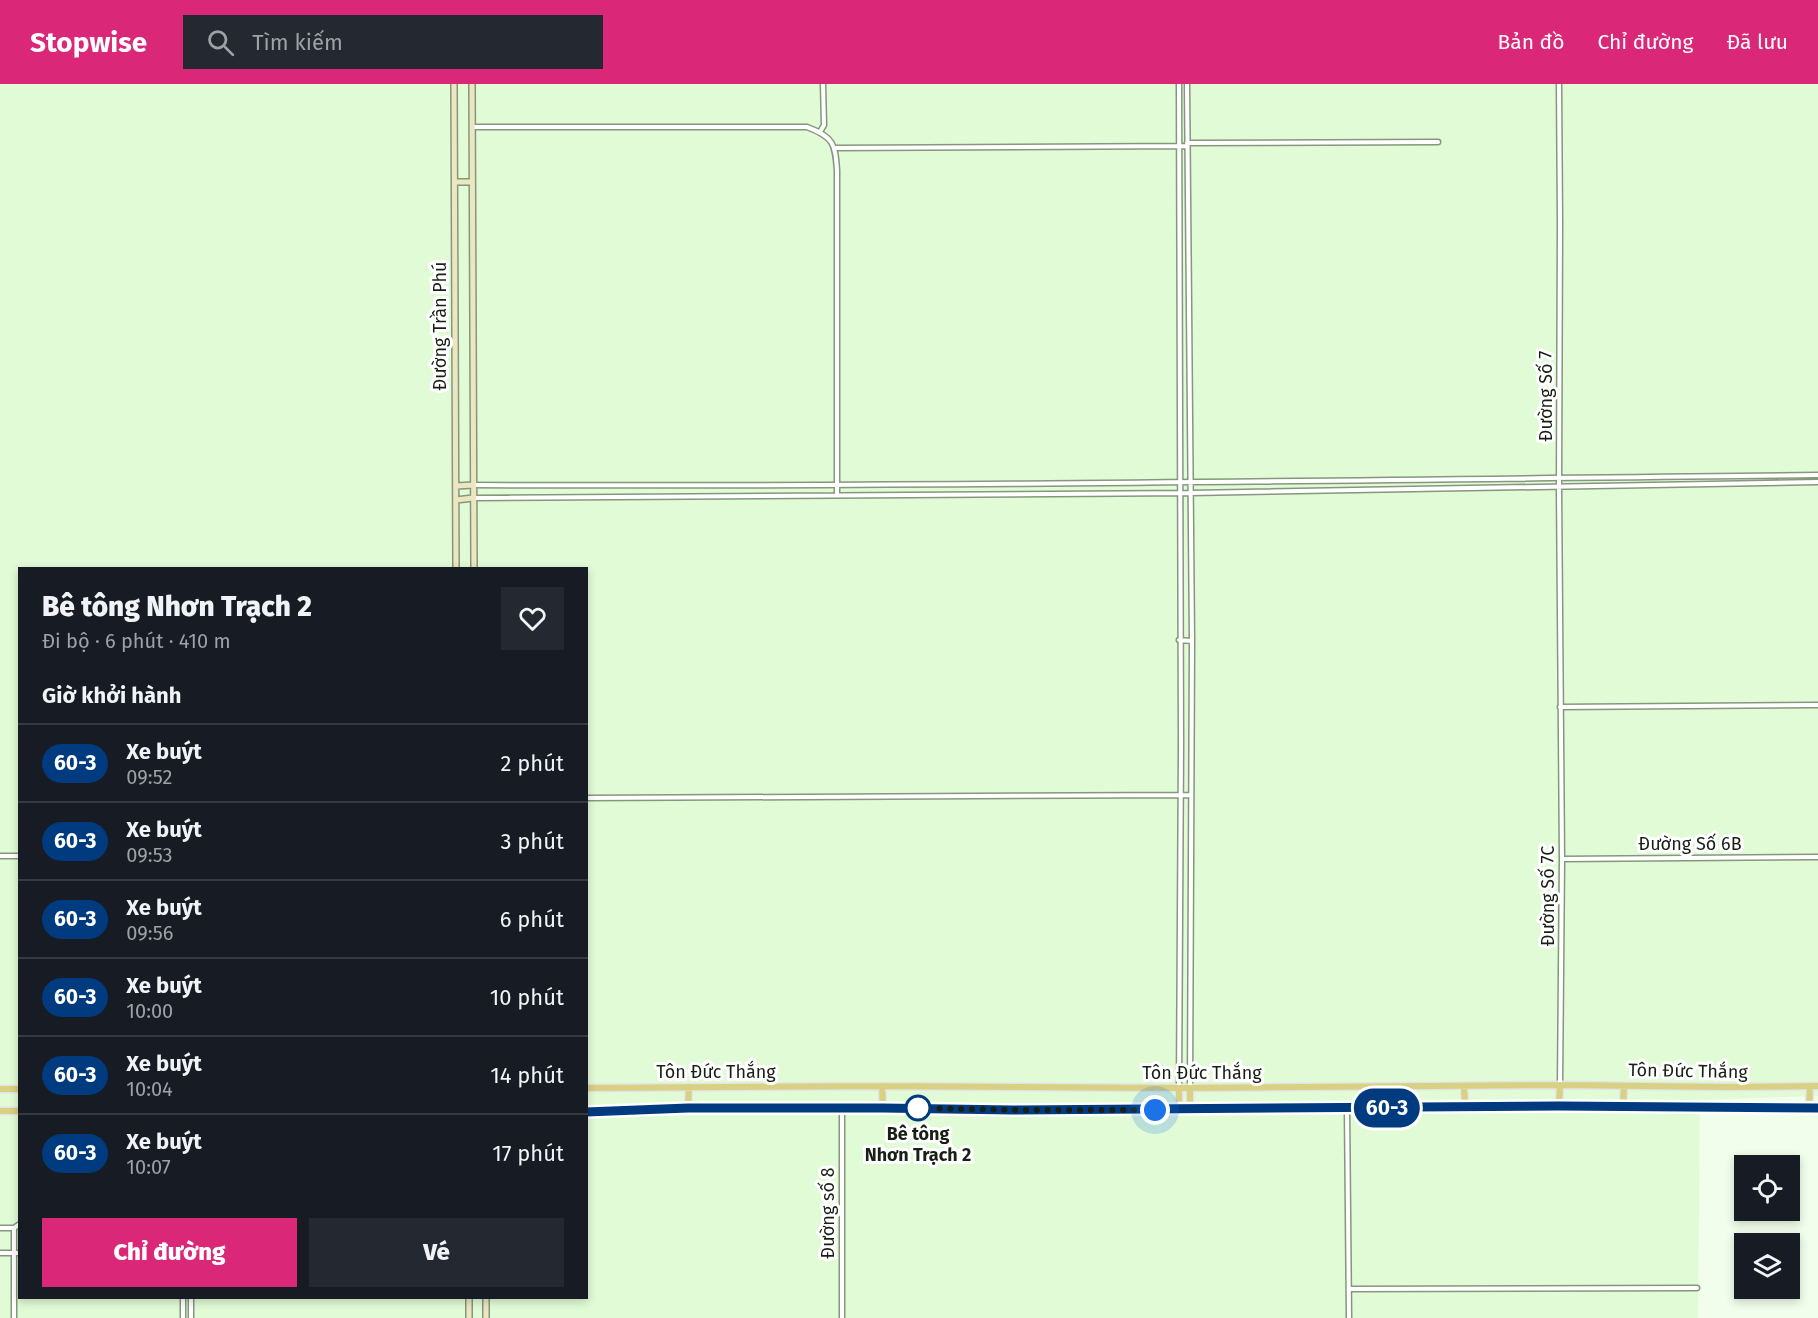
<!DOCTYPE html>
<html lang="vi">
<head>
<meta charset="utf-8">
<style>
  :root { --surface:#171b24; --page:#242831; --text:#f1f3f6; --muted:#9ea1a6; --line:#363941; --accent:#db2777 }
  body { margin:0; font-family:"Fira Sans",sans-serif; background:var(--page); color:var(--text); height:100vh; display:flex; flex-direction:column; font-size:22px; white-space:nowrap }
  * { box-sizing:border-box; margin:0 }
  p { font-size:20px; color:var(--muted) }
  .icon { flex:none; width:33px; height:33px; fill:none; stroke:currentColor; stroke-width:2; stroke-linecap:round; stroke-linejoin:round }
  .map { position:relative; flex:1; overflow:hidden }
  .panel { position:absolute; left:18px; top:483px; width:570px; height:732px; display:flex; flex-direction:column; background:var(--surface); border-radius:0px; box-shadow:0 3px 9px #0003 }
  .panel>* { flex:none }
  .badge { padding:0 12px; border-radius:20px; font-size:21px; line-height:39px }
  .tools { position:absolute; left:1734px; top:1071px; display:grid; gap:12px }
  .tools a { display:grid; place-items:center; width:66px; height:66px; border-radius:0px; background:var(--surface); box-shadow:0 3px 9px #0003; font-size:30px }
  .you { position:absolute; width:30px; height:30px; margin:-15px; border:4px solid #fff; border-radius:50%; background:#1a73e8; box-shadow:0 0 0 9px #1a73e833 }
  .map>.badge { position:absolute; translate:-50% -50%; box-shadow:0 0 0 3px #fff }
  h2 { padding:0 24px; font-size:22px; line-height:54px }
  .round { display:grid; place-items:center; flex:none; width:63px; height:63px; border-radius:0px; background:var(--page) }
  .overview { display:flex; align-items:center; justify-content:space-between; height:102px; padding:0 24px }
  h1 { font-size:28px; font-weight:800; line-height:45px }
  .cta { display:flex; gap:12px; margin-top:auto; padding:12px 24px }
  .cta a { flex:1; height:69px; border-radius:0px; background:var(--accent); color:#fff; font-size:24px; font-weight:800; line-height:69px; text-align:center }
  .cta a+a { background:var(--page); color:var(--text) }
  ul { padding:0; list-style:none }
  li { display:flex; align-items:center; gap:18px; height:78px; padding:0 24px; border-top:2px solid var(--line) }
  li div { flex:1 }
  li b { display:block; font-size:22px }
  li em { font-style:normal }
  li .badge { min-width:66px; font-weight:700; text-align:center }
  header { display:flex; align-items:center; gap:36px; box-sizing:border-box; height:84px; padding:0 30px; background:var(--accent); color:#fff }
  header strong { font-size:28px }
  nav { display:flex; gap:33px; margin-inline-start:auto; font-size:21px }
  .search { width:420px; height:54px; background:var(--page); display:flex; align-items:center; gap:15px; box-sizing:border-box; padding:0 21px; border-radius:0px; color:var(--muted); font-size:22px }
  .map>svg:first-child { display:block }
  .built { fill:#e2fbd7; fill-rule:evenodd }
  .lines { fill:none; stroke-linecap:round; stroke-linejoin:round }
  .minor-casing { stroke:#85977d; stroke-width:7 }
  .secondary-casing { stroke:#85977d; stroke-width:8 }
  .primary-casing { stroke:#e3e4e3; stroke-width:9 }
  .minor { stroke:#fff; stroke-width:4 }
  .secondary { stroke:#ece7c1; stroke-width:5 }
  .primary { stroke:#d8d083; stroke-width:6 }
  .line-casing { stroke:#fff; stroke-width:14 }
  .line { stroke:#003b80; stroke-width:9 }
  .walk { stroke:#181f15; stroke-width:6; stroke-dasharray:0 10.8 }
  .stop-dot { fill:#fff; stroke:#003b80; stroke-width:3 }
  .labels { text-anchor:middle; stroke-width:6; stroke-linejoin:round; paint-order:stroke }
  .street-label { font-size:18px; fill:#181f15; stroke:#fff }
  .stop-label { font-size:18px; font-weight:bold; fill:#181f15; stroke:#fff }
</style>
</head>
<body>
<header>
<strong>Stopwise</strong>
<div class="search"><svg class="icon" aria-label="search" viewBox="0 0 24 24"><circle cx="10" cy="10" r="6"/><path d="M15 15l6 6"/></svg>Tìm kiếm</div>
<nav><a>Bản đồ</a><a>Chỉ đường</a><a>Đã lưu</a></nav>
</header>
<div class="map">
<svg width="1818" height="1234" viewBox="0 0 1818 1234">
  <rect width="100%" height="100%" fill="#f2feec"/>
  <path class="built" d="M0 0H1818V1012L1700 1016 1698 1234H0ZM20 484H586V1214H20Z"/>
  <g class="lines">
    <g class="minor-casing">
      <path id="minor" d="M1179 0 1181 662 1179 1004
        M1187 0 1192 557 1190 1004
        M1559 0 1560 139 1559 404 1562 775 1560 1001
        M473 43H807C834 53 835 60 837 86V410
        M820 48 824 41 823 0
        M1187 59 1438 58
        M835 64 1187 62
        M473 401C921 403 1370 396 1818 391
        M474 414 1191 409 1818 398
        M1179 556 1192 557
        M1560 623 1818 621
        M586 714 1191 711
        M0 772H20
        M1562 775 1818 773
        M1347 1025 1349 1234
        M0 1144H14L20 1140
        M14 1144V1234
        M0 1169H20
        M1349 1205 1697 1204
        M191 1214V1234
        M183 1234V1214
        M842 1234V1024"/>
    </g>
    <g class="secondary-casing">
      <path id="secondary" d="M454 0 456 484
        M472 0 474 484
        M455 98H472
        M456 402 473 401
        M456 416 473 414
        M469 1234V1214
        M486 1234V1214"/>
    </g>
    <g class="primary-casing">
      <path id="primary" d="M882 1002 883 1024
        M1464 1002 1465 1023
        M586 1004 882 1002 1179 1004 1560 1001 1727 1003 1818 1002
        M1190 1004V1026
        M0 1005H20
        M1559 1022 1560 1001
        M688 1024 689 1003
        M1623 1024 1624 1002
        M1809 1024 1810 1002
        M1179 1026V1004
        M0 1027H20
        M586 1028 688 1024H883L1013 1026 1559 1022 1818 1024"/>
    </g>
    <use href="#minor" class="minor"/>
    <use href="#secondary" class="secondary"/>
    <use href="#primary" class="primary"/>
  </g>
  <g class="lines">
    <g class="line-casing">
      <path id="line" d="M586 1028 688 1024H883L1013 1026 1559 1022 1818 1024"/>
    </g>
    <use href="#line" class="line"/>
    <path class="walk" d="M918 1024 1013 1026H1155"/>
  </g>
  <circle class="stop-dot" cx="918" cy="1024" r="12"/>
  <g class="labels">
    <g class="street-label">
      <text transform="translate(440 242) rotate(-90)" y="6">Đường Trần Phú</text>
      <text transform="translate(1546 312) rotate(-90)" y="6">Đường Số 7</text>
      <text x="1690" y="766">Đường Số 6B</text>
      <text transform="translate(1548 812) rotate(-90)" y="6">Đường Số 7C</text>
      <text transform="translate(1688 987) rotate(1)" y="6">Tôn Đức Thắng</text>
      <text x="716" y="994">Tôn Đức Thắng</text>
      <text x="1202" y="995">Tôn Đức Thắng</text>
      <text transform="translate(828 1129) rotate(-90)" y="6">Đường số 8</text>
    </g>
    <g class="stop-label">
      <text x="918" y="1056">Bê tông<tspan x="918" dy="21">Nhơn Trạch 2</tspan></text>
    </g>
  </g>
</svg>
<div class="tools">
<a><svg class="icon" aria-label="locate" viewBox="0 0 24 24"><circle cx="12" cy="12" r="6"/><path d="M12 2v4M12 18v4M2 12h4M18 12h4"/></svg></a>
<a><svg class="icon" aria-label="layers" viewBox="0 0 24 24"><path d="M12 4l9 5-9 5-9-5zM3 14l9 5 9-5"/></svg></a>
</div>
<div class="you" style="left:1155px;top:1026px"></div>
<b class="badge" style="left:1387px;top:1024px;background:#003b80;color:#fff">60-3</b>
<section class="panel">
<div class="overview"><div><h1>Bê tông Nhơn Trạch 2</h1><p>Đi bộ · 6 phút · 410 m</p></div><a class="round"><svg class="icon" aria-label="heart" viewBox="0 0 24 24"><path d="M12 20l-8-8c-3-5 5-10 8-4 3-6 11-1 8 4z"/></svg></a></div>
<h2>Giờ khởi hành</h2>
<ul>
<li><span class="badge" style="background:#003b80;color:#fff">60-3</span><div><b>Xe buýt</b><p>09:52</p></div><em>2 phút</em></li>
<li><span class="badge" style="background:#003b80;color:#fff">60-3</span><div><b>Xe buýt</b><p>09:53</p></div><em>3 phút</em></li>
<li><span class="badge" style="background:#003b80;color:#fff">60-3</span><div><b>Xe buýt</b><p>09:56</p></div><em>6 phút</em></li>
<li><span class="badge" style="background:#003b80;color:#fff">60-3</span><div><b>Xe buýt</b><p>10:00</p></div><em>10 phút</em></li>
<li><span class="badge" style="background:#003b80;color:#fff">60-3</span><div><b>Xe buýt</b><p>10:04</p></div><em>14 phút</em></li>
<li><span class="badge" style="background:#003b80;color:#fff">60-3</span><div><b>Xe buýt</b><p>10:07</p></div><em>17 phút</em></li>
</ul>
<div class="cta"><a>Chỉ đường</a><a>Vé</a></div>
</section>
</div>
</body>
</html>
